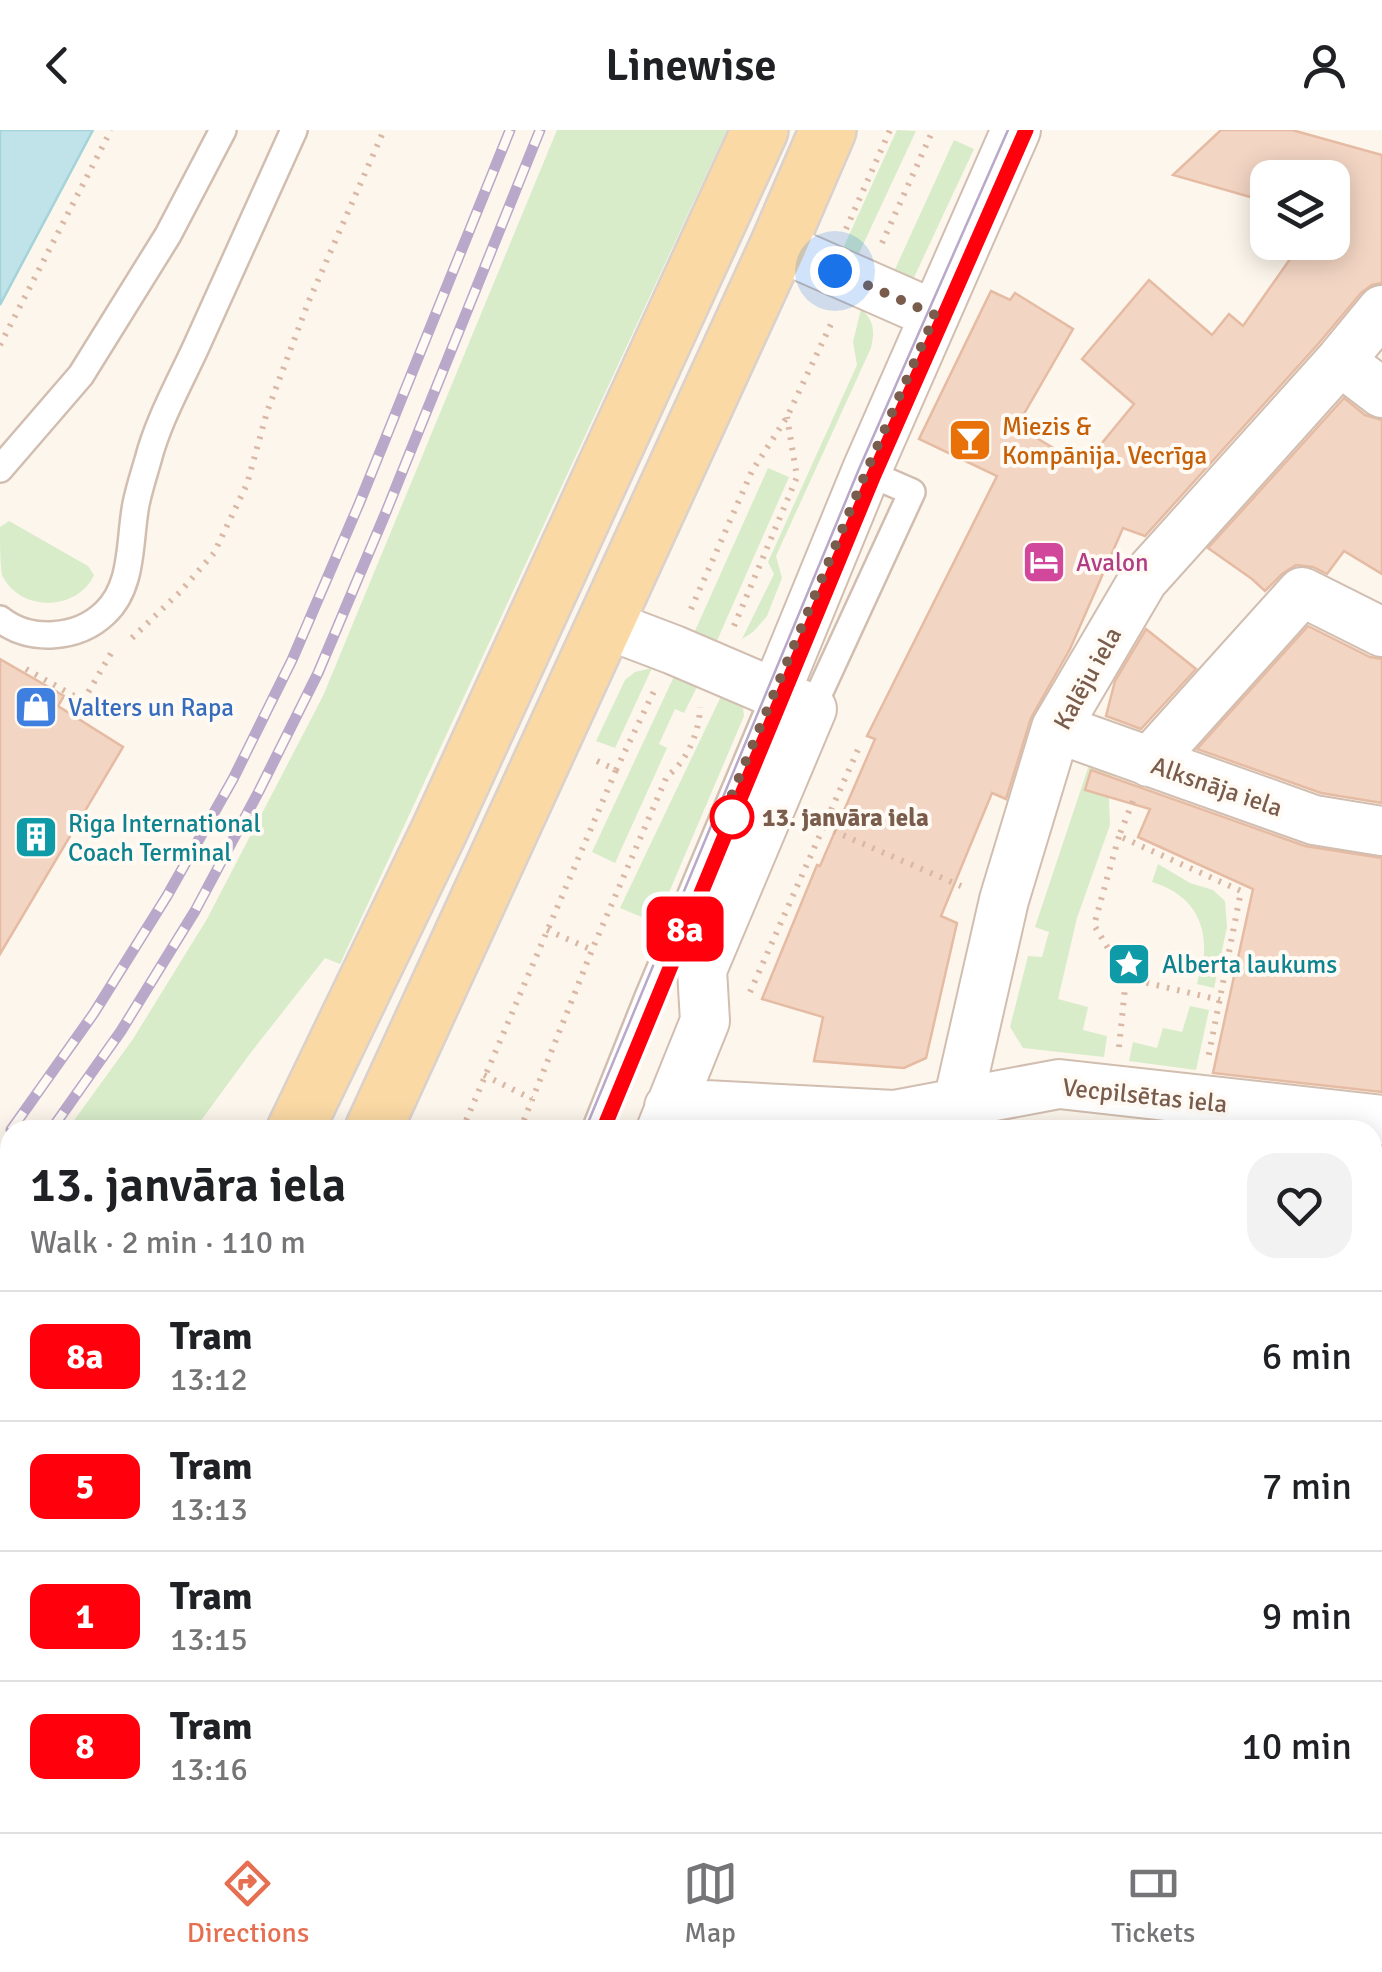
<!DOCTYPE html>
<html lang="en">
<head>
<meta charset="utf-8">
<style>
  :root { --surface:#fff; --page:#f2f2f2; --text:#202124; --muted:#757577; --line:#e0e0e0; --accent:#e76f51 }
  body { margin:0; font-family:Signika,sans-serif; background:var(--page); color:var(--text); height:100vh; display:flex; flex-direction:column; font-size:38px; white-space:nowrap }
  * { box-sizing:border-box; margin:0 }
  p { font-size:32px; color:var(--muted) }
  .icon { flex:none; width:55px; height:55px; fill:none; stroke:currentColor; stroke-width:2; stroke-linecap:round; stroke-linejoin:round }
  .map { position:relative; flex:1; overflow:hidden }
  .details { position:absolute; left:0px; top:990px; width:1382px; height:712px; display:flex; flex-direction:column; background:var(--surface); border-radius:30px 30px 0 0; box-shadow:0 5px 25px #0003 }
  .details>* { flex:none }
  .badge { padding:0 20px; border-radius:15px; font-size:35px; line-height:65px }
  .fabs { position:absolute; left:1250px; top:30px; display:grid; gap:20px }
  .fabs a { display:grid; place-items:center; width:100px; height:100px; border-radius:20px; background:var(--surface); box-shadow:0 5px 25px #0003; font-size:50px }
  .you { position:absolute; width:50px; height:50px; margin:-25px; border:8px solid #fff; border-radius:50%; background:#1a73e8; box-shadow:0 0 0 15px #1a73e833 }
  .map>.badge { position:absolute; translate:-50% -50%; box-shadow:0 0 0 5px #fff }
  .round { display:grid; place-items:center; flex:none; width:105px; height:105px; border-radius:30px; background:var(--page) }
  .head { display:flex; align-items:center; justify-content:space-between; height:170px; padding:0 30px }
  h1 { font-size:48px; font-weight:600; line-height:75px }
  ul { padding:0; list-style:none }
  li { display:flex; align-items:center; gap:30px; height:130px; padding:0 30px; border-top:2px solid var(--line) }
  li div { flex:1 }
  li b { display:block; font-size:38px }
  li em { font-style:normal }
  li .badge { min-width:110px; font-weight:700; text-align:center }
  header { display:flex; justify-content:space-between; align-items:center; height:130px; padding:0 30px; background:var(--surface); font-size:45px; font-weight:600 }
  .tab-bar { display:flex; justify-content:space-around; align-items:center; height:140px; border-top:2px solid var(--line); background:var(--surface); font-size:28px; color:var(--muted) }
  .tab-bar a { display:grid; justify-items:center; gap:5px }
  .tab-bar .current { color:var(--accent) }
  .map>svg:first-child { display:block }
  .green { fill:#d8ecc9 }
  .water { fill:#bfe3e8; stroke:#a5d3da; stroke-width:2.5 }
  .building { fill:#f3d5c3; stroke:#e6bba3; stroke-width:2.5 }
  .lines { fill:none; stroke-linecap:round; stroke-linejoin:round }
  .lane-casing { stroke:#d1beb0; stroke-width:30 }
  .street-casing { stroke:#d1beb0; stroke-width:52 }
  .secondary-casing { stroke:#d6c0b0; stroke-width:60 }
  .primary-casing { stroke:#dad1cd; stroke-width:60 }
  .path { stroke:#d9b8a5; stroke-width:6; stroke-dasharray:2.5 8; stroke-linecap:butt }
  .lane { stroke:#fff; stroke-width:25 }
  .street { stroke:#fff; stroke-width:48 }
  .secondary { stroke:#fff; stroke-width:55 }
  .primary { stroke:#fbd9a5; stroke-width:55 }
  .tram { stroke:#b9a8c9; stroke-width:2.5 }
  .rail-casing { stroke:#b9a8c9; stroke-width:11 }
  .rail { stroke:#fffaf3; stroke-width:8; stroke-dasharray:22; stroke-linecap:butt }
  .line-casing { stroke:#fff; stroke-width:22 }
  .line { stroke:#ff000c; stroke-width:15 }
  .walk { stroke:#7a5c4d; stroke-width:10; stroke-dasharray:0 18 }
  .stop-dot { fill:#fff; stroke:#ff000c; stroke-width:5 }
  .labels { text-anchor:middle; stroke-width:8; stroke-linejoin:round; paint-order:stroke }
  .food-label { font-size:25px; fill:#c56008; stroke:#fffaf3; text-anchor:start }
  .hotel-label { font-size:25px; fill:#b23c85; stroke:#fffaf3; text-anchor:start }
  .street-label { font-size:25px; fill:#7a5c4d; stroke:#fffaf3 }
  .shop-label { font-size:25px; fill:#366cbe; stroke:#fffaf3; text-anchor:start }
  .stop-label { font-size:25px; font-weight:bold; fill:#7a5c4d; stroke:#fffaf3; text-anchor:start }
  .culture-label { font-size:25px; fill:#0d838f; stroke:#fffaf3; text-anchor:start }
</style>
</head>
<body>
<header><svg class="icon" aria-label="back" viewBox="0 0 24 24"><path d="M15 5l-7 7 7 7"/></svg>Linewise<svg class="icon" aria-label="person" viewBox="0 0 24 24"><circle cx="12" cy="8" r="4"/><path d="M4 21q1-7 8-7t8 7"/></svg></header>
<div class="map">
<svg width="1382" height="1702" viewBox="0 0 1382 1702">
  <rect width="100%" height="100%" fill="#fdf6ec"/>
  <path class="green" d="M557 0H727L340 834 325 828 249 925 194 1000H67L133 909 207 789 323 566Z
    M897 0 916 1 854 134 839 127Z
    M954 10 974 19 910 156 891 148Z
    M861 179C874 191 875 200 871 218L776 426 782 448 767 486 753 502 742 509 774 444 768 432 857 235 853 212Z
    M768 338 789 347 716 513 690 512Z
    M9 391 88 436 94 445C78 481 20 483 2 445 0 433 0 411 0 397Z
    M652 538 615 618 596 611 625 550 635 542Z
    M677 540 700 551 684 583 675 579 659 614 667 618 615 733 592 722Z
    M724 560 742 570 744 586 656 793 620 778Z
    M1089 635H1112L1109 671 1110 695 1077 788 1058 869 1088 877 1083 900 1107 906 1104 927 1023 918 1010 897 1028 826 1042 827 1049 802 1035 797Z
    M1158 734 1190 753 1213 760 1225 771 1227 797 1214 858 1197 854C1199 844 1203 833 1204 823 1206 786 1186 762 1152 752Z
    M1190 876 1209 880 1196 940 1129 931 1133 912 1157 918 1163 898 1182 902Z"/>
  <path class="water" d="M0 0H93L0 175Z"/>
  <path class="building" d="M1221 0H1292L1382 25V153L1372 155 1361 163 1319 213 1145 406 1123 398 1070 519 1031 588 1006 669 992 663 941 786 957 793 926 928 904 938 814 931 823 887 762 869 817 735 820 736 875 609 867 606 997 346 919 309 991 161 1010 170 1015 163 1073 199 1017 296 1083 336 1134 274 1082 229 1149 150 1212 205 1229 184 1243 196 1302 112H1332V48H1268V72L1173 45Z
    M1344 268 1365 285 1382 290V444L1344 421 1327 444 1313 437 1296 435 1282 444 1265 461 1252 449 1208 418Z
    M1308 496 1370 527 1382 529V673L1321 663 1197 619Z
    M1146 499 1196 539 1141 599 1106 586 1115 551Z
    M0 529 64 566 58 576 123 617 0 824Z
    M1091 640 1305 716 1382 728V962L1213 943 1253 759 1138 707 1150 679 1085 660Z"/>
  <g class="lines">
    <g class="lane-casing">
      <path id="lane" d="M0 339 81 245 168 105 223 0
        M0 489C30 513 78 509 105 483 134 456 129 410 136 374 139 359 144 344 148 330 158 291 179 254 196 217 229 145 261 72 294 0
        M812 579 912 362 866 342
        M595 1000 648 867 775 564"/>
    </g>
    <g class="street-casing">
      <path id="street" d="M778 116 935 185
        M1340 231 1382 263
        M603 493 674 520 812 579 702 840 705 891 661 1000
        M775 564 866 342 1016 0
        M1056 598 1314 690 1382 701
        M1149 632 1302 462 1382 502
        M669 977 705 975 894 985 1059 954 1382 990
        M949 1000 958 972 1004 770 1056 598 1143 450 1340 231 1382 180
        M0 1147 10 1155
        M1372 1660 1382 1642
        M869 1692 880 1702
        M1084 1692 1095 1702
        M356 1702 359 1692
        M1350 1702 1355 1692"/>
    </g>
    <g class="secondary-casing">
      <path id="secondary" d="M256 1692 264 1702"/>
    </g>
    <g class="primary-casing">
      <path id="primary" d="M295 1000 440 699 760 0
        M373 1000 778 116 828 0
        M0 1597 10 1577
        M42 1702 47 1692"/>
    </g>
    <path class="path" d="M846 99 890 0
      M882 113 933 0
      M0 215 111 0
      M691 479 752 341 787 287 833 190
      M734 496 797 347 787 287
      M132 508 180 462 214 423 247 354 267 282 308 173 384 0
      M26 539 83 571 74 586
      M83 571 113 520
      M597 631 616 640 655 559
      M1133 671 1119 706 1241 761 1208 929
      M824 697 961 756
      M547 800 592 820
      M1126 848 1220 870
      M750 862 860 615
      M1119 917 1126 848 1094 795 1119 706
      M484 945 532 969
      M462 1000 616 640
      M520 1000 592 820 667 646C687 632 700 600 700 577
      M0 1434 10 1426
      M116 1702 120 1692
      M450 1702 453 1692"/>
    <use href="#lane" class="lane"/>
    <use href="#street" class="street"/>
    <use href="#secondary" class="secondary"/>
    <use href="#primary" class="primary"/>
    <path class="tram" d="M585 1000 859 339 1008 0
      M603 1000 874 345 1026 0
      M0 1132 10 1140
      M0 1158 10 1165
      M346 1702 350 1692
      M367 1702 371 1692"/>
    <g class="rail-casing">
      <path id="rail" d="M11 1000 94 883 167 766 233 649 292 530 359 374 510 0
        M51 1000 121 901 195 781 259 661 318 543 386 382 540 0
        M0 1066 10 1053"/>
    </g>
    <use href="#rail" class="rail"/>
  </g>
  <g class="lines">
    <g class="line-casing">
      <path id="line" d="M603 1000 874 345 1026 0"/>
    </g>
    <use href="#line" class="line"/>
    <path class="walk" d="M732 687 718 698 866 342 935 185 835 141"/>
  </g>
  <defs>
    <g id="bar-square" transform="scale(2.25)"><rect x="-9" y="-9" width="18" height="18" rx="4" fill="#e8710a" stroke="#fffaf3"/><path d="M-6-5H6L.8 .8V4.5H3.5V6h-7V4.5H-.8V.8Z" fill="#fff"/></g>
    <g id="hotel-square" transform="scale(2.25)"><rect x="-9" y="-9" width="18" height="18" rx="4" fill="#d1479c" stroke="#fffaf3"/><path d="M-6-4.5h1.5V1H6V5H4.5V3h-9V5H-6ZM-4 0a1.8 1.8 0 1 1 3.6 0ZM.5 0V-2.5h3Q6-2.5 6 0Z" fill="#fff"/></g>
    <g id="shop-square" transform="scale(2.25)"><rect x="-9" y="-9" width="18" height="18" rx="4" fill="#3f7fe0" stroke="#fffaf3"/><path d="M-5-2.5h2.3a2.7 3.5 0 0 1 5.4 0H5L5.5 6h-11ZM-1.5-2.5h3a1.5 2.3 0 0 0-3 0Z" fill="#fff"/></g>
    <g id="building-square" transform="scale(2.25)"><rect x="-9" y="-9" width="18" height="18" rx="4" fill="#0f9aa8" stroke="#fffaf3"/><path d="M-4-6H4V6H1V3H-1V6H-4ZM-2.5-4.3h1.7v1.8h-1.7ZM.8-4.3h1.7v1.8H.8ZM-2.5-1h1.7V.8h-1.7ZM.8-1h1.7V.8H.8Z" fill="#fff"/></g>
    <g id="sight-square" transform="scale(2.25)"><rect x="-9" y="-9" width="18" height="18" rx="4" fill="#0f9aa8" stroke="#fffaf3"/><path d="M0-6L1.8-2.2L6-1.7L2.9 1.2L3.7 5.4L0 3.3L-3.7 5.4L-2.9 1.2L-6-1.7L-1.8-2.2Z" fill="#fff"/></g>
  </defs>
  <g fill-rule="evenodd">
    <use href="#bar-square" x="970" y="310"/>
    <use href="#hotel-square" x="1044" y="432"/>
    <use href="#shop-square" x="36" y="577"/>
    <use href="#building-square" x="36" y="707"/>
    <use href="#sight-square" x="1129" y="834"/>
  </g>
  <circle class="stop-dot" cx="732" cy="687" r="20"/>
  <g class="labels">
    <g class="food-label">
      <text x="1002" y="305">Miezis &amp;<tspan x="1002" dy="29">Kompānija. Vecrīga</tspan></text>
    </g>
    <g class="hotel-label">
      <text x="1076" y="441">Avalon</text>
    </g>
    <g class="street-label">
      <text transform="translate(1087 548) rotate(-61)" y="9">Kalēju iela</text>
      <text transform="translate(1217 656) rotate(19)" y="9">Alksnāja iela</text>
      <text transform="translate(1145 965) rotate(6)" y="9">Vecpilsētas iela</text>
    </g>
    <g class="shop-label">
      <text x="68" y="586">Valters un Rapa</text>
    </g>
    <g class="stop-label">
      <text x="762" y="696">13. janvāra iela</text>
    </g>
    <g class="culture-label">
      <text x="68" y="702">Riga International<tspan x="68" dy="29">Coach Terminal</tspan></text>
      <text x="1162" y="843">Alberta laukums</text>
    </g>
  </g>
</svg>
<div class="fabs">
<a><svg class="icon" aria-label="layers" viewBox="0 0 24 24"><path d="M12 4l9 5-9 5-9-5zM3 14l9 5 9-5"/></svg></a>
</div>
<div class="you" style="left:835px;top:141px"></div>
<b class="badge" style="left:685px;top:799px;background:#ff000c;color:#fff">8a</b>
<section class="details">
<div class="head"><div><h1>13. janvāra iela</h1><p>Walk · 2 min · 110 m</p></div><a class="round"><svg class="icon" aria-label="heart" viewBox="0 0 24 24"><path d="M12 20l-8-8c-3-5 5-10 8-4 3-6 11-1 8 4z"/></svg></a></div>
<ul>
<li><span class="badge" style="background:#ff000c;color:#fff">8a</span><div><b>Tram</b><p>13:12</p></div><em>6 min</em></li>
<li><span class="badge" style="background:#ff000c;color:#fff">5</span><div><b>Tram</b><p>13:13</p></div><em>7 min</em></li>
<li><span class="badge" style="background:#ff000c;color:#fff">1</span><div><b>Tram</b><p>13:15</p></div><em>9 min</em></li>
<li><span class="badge" style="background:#ff000c;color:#fff">8</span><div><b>Tram</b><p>13:16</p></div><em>10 min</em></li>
</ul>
</section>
</div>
<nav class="tab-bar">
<a class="current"><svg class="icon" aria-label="directions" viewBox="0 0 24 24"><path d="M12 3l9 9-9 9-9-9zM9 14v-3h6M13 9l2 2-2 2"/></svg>Directions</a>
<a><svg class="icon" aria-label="map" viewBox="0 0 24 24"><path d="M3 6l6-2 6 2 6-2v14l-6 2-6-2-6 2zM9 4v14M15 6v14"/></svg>Map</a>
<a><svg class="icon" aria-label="tickets" viewBox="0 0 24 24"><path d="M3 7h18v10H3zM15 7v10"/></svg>Tickets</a>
</nav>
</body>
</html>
